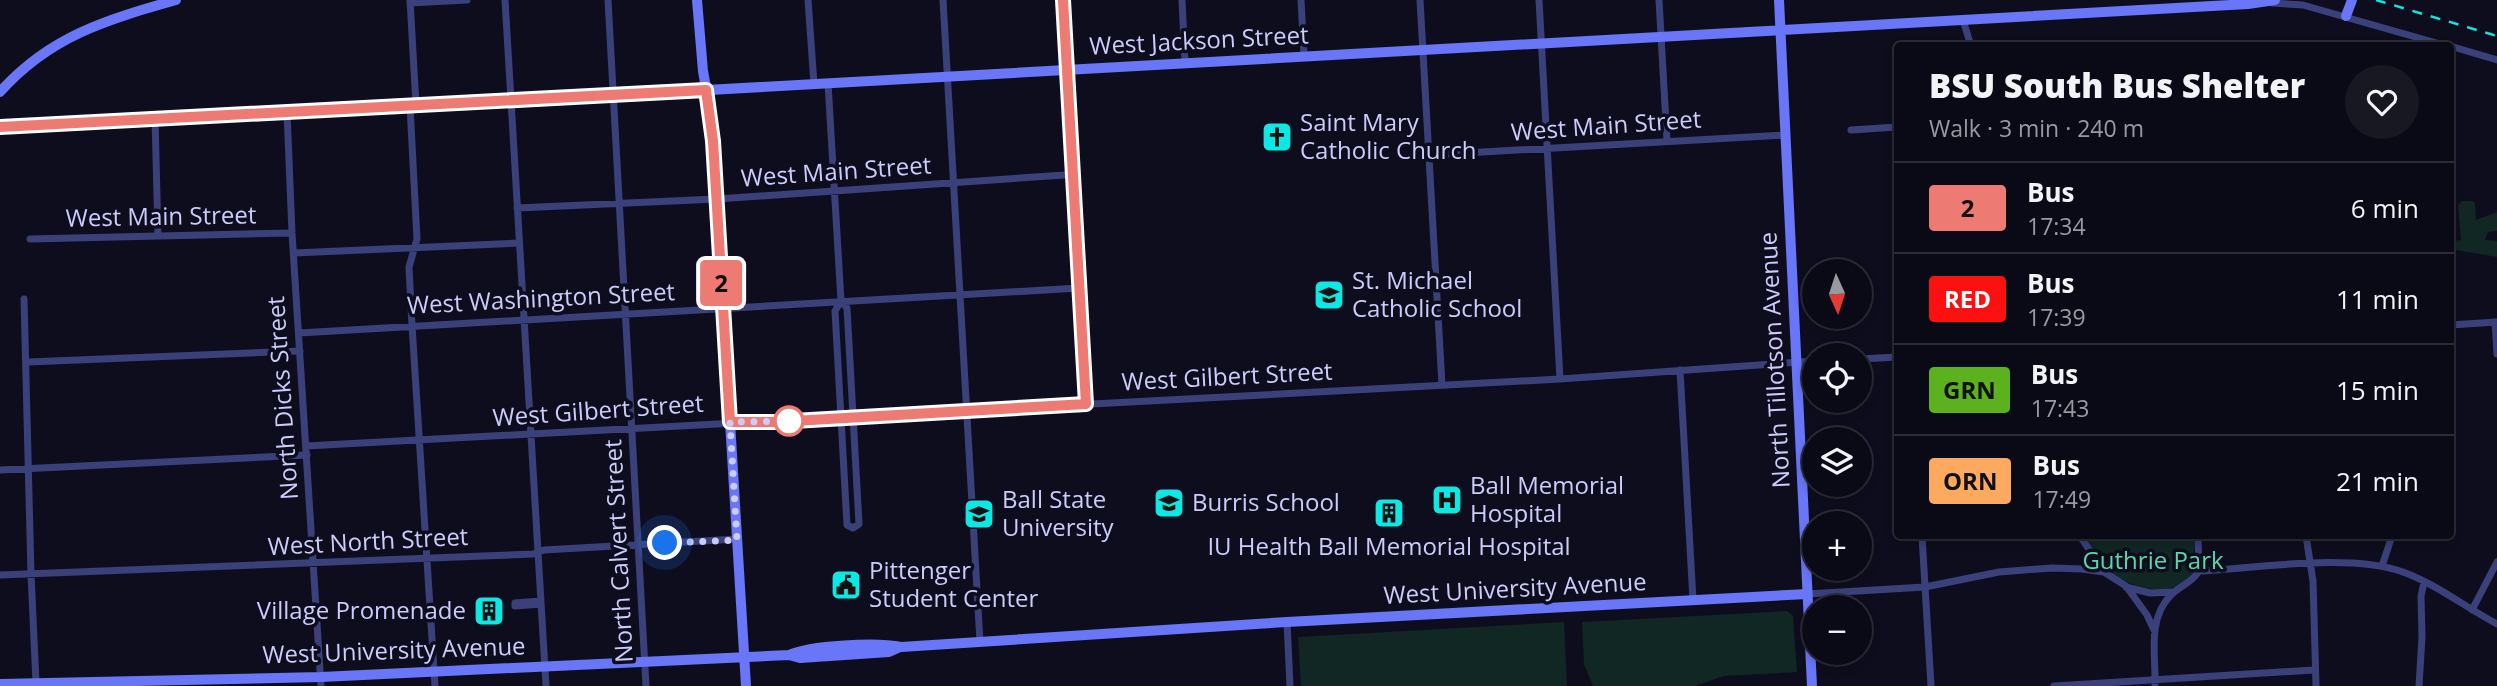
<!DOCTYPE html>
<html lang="en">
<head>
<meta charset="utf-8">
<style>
  :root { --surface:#0a0a16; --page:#181823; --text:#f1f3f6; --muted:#999aa1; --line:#2a2b35 }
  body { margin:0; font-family:"Open Sans",sans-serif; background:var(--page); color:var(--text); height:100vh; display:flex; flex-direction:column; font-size:26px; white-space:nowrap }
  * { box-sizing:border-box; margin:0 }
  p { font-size:23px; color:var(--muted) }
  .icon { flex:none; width:38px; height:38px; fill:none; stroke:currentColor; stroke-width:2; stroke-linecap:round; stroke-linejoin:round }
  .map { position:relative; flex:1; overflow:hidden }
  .panel { position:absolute; left:1894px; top:42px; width:560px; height:497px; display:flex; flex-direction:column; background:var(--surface); border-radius:7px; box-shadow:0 4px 10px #0003,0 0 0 2px var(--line) }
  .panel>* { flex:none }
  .badge { padding:0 14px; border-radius:5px; font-size:24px; line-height:46px }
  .needle { width:46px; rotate:177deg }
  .buttons { position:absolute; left:1802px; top:259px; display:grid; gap:14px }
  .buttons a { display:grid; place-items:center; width:70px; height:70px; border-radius:50%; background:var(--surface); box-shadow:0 4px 10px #0003,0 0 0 2px var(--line); font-size:35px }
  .you { position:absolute; width:35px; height:35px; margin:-18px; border:5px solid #fff; border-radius:50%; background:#1a73e8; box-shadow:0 0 0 10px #1a73e833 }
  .map>.badge { position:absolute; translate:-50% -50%; box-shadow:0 0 0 4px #fff }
  .round { display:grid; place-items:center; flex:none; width:74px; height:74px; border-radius:37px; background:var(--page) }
  .headline { display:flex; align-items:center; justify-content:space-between; height:119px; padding:0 35px }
  h1 { font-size:33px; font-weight:800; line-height:52px }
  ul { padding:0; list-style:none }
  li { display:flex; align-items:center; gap:21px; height:91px; padding:0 35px; border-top:2px solid var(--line) }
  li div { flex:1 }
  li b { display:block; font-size:26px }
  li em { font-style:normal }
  li .badge { min-width:77px; font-weight:700; text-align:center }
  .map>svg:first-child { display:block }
  .green { fill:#102723 }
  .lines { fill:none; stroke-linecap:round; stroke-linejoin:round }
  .street { stroke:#3a407a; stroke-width:7 }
  .secondary { stroke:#6876f7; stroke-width:10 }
  .rail { stroke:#0ce8e4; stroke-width:2.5; stroke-dasharray:10 9; stroke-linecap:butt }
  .line-casing { stroke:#fff; stroke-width:16 }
  .line { stroke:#ee7a74; stroke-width:10 }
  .walk { stroke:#ccccfc; stroke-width:7; stroke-dasharray:0 12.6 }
  .stop-dot { fill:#fff; stroke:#ee7a74; stroke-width:3.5 }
  .labels { text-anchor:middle; stroke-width:7; stroke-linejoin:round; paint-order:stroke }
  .street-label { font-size:24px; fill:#ccccfc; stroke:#0e0d1d }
  .poi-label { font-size:24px; fill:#ccccfc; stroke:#0e0d1d; text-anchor:start }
  .park-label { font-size:24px; fill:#5dd7aa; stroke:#0e0d1d }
</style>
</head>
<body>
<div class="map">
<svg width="2497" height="686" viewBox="0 0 2497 686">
  <rect width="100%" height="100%" fill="#0e0d1d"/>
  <path class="green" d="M2462 201H2472L2475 203 2476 220 2497 212V231L2488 232 2485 240 2497 241V257L2450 249V241L2461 240 2458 205Z
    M2084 536H2195L2193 572C2177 601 2130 589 2110 571 2100 561 2092 547 2084 536Z
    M1787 611 1793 616 1797 672 1724 676 1695 686H1593L1584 664 1582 622Z
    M1564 622 1567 686H1301L1298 637Z"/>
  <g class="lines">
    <path class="street" d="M410 0 416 105
      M505 0 546 686
      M608 0 646 686
      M808 0 814 84
      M943 0 980 642
      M1063 0 1086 404
      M1182 0 1185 63
      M1301 0 1304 56
      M1420 0 1442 385
      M1539 0 1560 379
      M1659 0 1667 141
      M410 3 467 0
      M2272 3 2303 5 2447 46
      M1963 20 1971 46
      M2450 46 2497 60
      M828 83 841 301 835 311 847 525 853 528 859 524 847 308 841 301
      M410 106 417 239 409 267 412 325 435 686
      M287 112 292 233 321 686
      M155 118 158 236
      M1851 130 1897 127
      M1430 155 1785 135
      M517 208 717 199 1064 175 1073 173
      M30 239 292 233
      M294 253 519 243
      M24 299 31 574 36 683
      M2495 322 2497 354
      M2450 325 2497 322
      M299 333 1079 288
      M1860 359 1897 357
      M28 362 300 351
      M1680 370 1693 600
      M306 446 1560 379 1815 361
      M0 470 307 455
      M1922 536 1931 686
      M2080 536 2104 572
      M2198 536 2199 571
      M2306 536 2313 581 2316 686
      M2382 566 2392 536
      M0 575 483 556 533 554 544 550 737 539
      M2126 587 2150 593 2173 592
      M1807 594 1925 587 1999 572 2052 568 2082 569 2104 572 2126 586 2147 615 2154 630
      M541 601 515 603V606L541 604
      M2472 610 2497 562
      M1287 622 1290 686
      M2054 686 2314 670
      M2155 686C2156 656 2147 620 2170 596 2179 586 2192 583 2199 571 2257 568 2350 553 2403 572 2436 584 2465 607 2497 624
      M2419 686 2422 637 2421 596 2424 582"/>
    <path class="secondary" d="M697 0 703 71 711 116 713 141 746 686
      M1779 0 1812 686
      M2346 16 2352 0
      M0 92C50 36 106 20 176 0
      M0 127 511 101 2248 4 2275 0
      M789 655C810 645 878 642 901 647L1287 622 1807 594
      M0 684 321 677 789 655 800 658 889 652 900 647"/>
    <path class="rail" d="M2376 0 2497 36"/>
  </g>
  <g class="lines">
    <g class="line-casing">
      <path id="line" d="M0 127 706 90 713 141 730 422H776L1086 404 1063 0"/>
    </g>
    <use href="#line" class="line"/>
    <path class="walk" d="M665 543 737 540 730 422 796 421H789"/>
  </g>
  <defs>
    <g id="church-square" transform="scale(1.575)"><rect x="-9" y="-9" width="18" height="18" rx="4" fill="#0ce8e4" stroke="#0e0d1d"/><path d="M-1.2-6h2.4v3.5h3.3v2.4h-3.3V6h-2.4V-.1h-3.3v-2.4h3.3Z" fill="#111"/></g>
    <g id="school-square" transform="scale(1.575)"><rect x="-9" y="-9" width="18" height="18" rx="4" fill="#0ce8e4" stroke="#0e0d1d"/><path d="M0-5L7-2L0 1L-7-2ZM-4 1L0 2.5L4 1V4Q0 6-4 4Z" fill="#111"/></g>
    <g id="hospital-square" transform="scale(1.575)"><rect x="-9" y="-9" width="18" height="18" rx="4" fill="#0ce8e4" stroke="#0e0d1d"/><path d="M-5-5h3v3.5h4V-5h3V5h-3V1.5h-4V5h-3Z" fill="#111"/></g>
    <g id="building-square" transform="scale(1.575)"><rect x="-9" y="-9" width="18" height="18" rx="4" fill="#0ce8e4" stroke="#0e0d1d"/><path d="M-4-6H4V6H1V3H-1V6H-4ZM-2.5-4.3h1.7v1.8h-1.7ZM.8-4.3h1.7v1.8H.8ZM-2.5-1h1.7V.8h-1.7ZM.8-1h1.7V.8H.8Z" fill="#111"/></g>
    <g id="university-square" transform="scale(1.575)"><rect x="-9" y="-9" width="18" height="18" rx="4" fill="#0ce8e4" stroke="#0e0d1d"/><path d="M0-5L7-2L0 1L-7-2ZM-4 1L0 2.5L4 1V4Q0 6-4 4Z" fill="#111"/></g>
    <g id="civic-square" transform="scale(1.575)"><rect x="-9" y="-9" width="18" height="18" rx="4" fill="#0ce8e4" stroke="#0e0d1d"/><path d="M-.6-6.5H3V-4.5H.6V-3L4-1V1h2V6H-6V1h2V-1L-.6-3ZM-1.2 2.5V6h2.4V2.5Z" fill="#111"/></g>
  </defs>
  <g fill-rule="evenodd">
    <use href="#church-square" x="1277" y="137"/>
    <use href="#school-square" x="1329" y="295"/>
    <use href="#hospital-square" x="1447" y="500"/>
    <use href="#school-square" x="1169" y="503"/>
    <use href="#building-square" x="1389" y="513"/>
    <use href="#university-square" x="979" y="514"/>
    <use href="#civic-square" x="846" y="585"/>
    <use href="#building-square" x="489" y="611"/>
  </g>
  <circle class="stop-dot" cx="789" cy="421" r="14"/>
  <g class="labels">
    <g class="street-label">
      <text transform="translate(1199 41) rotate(-3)" y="8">West Jackson Street</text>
      <text transform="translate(1606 126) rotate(-4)" y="8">West Main Street</text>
      <text transform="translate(836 172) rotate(-4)" y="8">West Main Street</text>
      <text transform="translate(161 217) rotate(-1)" y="8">West Main Street</text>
      <text transform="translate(541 299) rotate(-3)" y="8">West Washington Street</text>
      <text transform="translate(1775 360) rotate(-93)" y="8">North Tillotson Avenue</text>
      <text transform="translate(1227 377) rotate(-3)" y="8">West Gilbert Street</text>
      <text transform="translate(283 398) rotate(-94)" y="8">North Dicks Street</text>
      <text transform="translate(598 411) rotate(-4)" y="8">West Gilbert Street</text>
      <text transform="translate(368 542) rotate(-3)" y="8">West North Street</text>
      <text transform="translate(619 551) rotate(-93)" y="8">North Calvert Street</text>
      <text transform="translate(1515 589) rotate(-3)" y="8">West University Avenue</text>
      <text transform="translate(394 651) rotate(-2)" y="8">West University Avenue</text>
    </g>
    <g class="poi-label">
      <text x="1300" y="131">Saint Mary<tspan x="1300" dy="28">Catholic Church</tspan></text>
      <text x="1352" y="289">St. Michael<tspan x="1352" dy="28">Catholic School</tspan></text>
      <text x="1470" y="494">Ball Memorial<tspan x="1470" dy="28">Hospital</tspan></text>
      <text x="1002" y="508">Ball State<tspan x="1002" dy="28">University</tspan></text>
      <text x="1192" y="511">Burris School</text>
      <text x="1389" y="555" text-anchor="middle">IU Health Ball Memorial Hospital</text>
      <text x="869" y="579">Pittenger<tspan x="869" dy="28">Student Center</tspan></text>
      <text x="466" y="619" text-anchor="end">Village Promenade</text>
    </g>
    <g class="park-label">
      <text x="2153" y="569">Guthrie Park</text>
    </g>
  </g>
</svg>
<div class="buttons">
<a><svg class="needle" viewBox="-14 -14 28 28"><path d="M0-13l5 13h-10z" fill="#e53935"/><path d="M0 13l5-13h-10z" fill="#999aa1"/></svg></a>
<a><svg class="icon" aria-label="locate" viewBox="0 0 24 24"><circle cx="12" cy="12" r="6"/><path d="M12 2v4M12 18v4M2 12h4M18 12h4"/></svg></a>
<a><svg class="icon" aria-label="layers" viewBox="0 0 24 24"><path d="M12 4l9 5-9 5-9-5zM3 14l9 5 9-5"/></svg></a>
<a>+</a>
<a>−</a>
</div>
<div class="you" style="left:665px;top:543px"></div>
<b class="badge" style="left:721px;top:283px;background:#ee7a74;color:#111">2</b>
<section class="panel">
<div class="headline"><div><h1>BSU South Bus Shelter</h1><p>Walk · 3 min · 240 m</p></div><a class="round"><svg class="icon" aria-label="heart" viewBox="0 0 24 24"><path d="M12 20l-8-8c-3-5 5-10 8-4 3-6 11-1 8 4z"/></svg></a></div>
<ul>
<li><span class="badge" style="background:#ee7a74;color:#111">2</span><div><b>Bus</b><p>17:34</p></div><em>6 min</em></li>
<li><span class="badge" style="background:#fc1010;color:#fff">RED</span><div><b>Bus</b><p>17:39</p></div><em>11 min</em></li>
<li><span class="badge" style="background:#5cb11f;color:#111">GRN</span><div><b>Bus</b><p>17:43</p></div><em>15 min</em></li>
<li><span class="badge" style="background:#fda95f;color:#111">ORN</span><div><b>Bus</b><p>17:49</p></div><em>21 min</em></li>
</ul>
</section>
</div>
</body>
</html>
